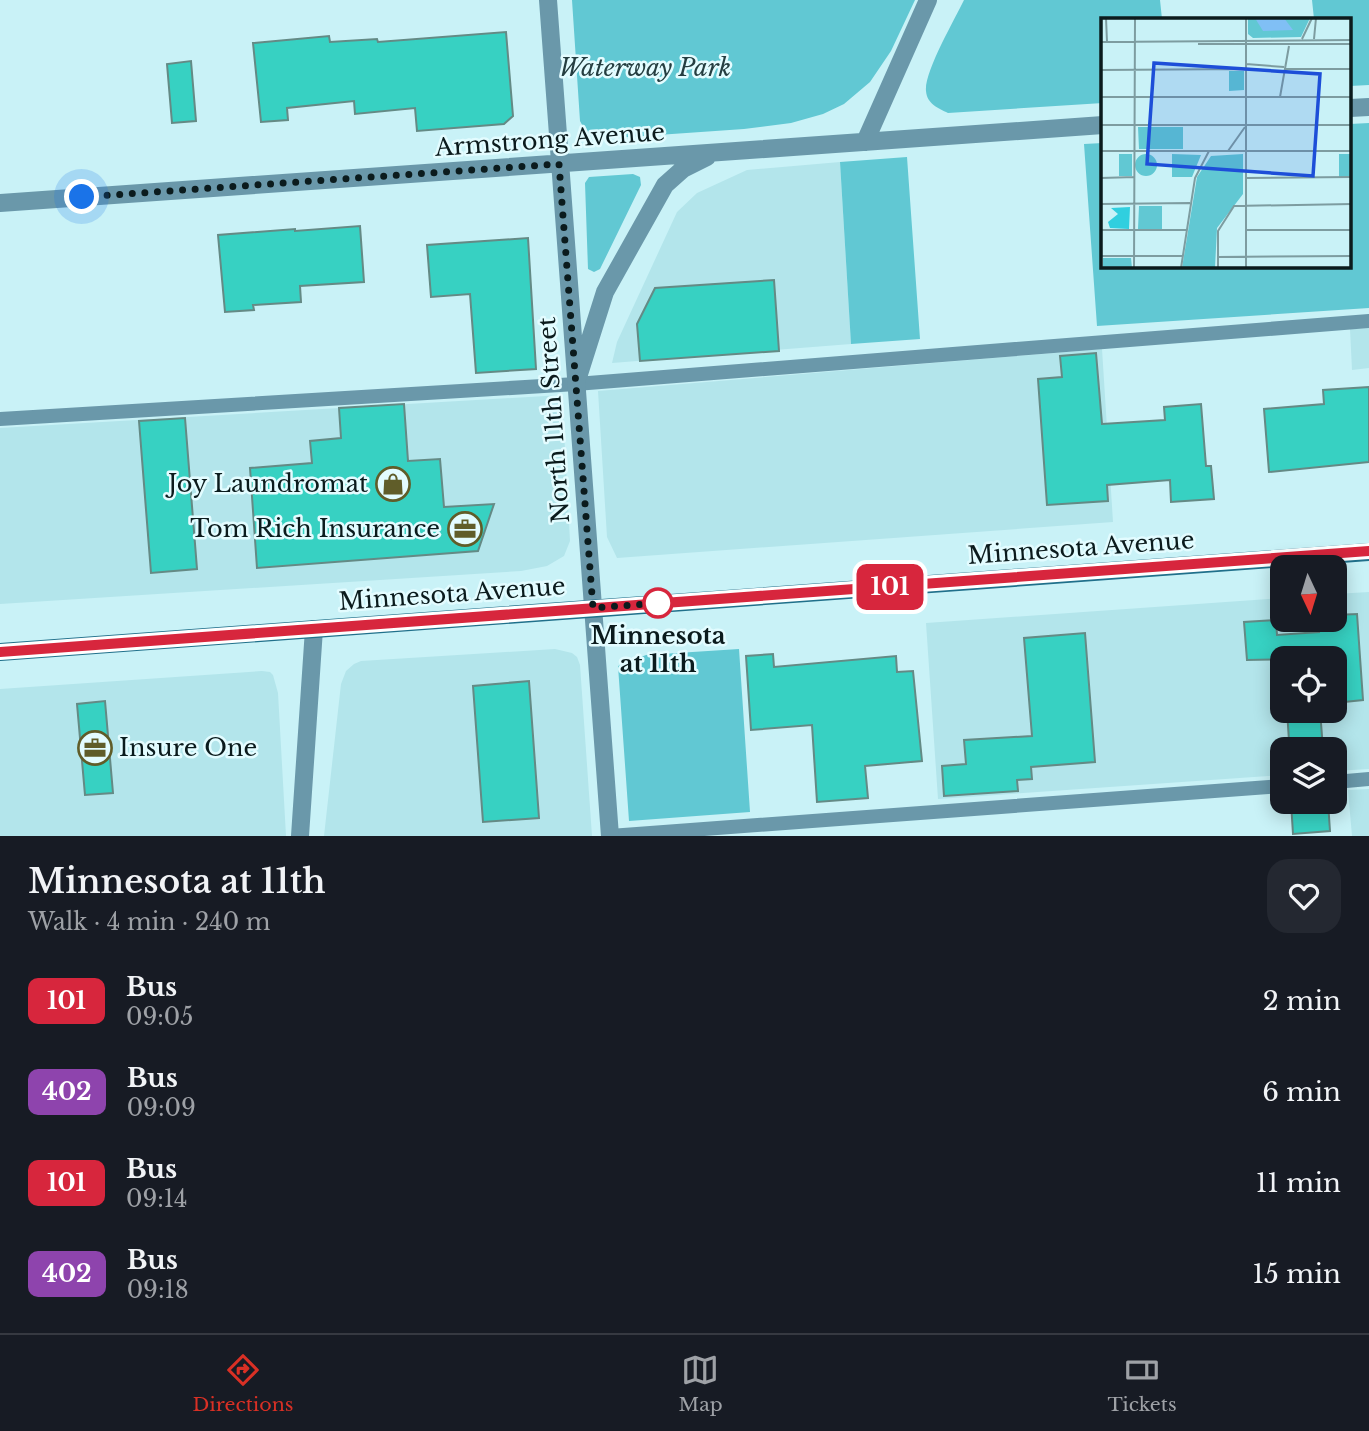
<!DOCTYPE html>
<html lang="en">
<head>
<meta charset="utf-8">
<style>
  :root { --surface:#171b24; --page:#242831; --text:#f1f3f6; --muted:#9ea1a6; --line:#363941; --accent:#d93025 }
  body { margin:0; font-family:"Libre Baskerville",serif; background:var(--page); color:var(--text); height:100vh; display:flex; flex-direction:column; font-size:26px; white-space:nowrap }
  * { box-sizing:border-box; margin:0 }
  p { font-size:23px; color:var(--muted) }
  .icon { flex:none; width:38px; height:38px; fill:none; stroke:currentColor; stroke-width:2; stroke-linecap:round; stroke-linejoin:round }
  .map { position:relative; height:836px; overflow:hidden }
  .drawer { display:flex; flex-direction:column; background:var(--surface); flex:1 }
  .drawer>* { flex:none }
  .badge { padding:0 14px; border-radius:10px; font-size:24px; line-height:46px }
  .needle { width:46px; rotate:176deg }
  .fabs { position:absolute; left:1270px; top:555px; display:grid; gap:14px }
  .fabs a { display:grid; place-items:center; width:77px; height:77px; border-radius:14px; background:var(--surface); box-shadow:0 4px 18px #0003; font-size:35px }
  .you { position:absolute; width:35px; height:35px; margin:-18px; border:5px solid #fff; border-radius:50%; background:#1a73e8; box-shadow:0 0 0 10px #1a73e833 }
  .map>.badge { position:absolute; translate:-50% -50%; box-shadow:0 0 0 4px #fff }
  .round { display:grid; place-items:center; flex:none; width:74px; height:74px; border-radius:21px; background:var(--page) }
  .summary { display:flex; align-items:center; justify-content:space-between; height:119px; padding:0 28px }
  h1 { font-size:33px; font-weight:600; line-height:52px }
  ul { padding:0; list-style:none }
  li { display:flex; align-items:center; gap:21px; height:91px; padding:0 28px }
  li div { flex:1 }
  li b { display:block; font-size:26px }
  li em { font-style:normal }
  li .badge { min-width:77px; font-weight:700; text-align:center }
  .tabs { display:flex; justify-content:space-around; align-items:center; height:98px; border-top:2px solid var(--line); background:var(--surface); font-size:19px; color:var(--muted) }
  .tabs a { display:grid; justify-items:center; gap:4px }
  .tabs .active { color:var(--accent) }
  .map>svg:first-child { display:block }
  .built { fill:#b3e5eb; fill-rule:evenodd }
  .green { fill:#61c8d3 }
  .building { fill:#37d1c2; stroke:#648a85; stroke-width:2 }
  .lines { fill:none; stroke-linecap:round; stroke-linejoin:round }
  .lane { stroke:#6a98aa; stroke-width:14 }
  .street { stroke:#6a98aa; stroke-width:18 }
  .secondary { stroke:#20708b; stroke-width:18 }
  .line-casing { stroke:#fff; stroke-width:16 }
  .line { stroke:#d7263d; stroke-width:10 }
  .walk { stroke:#0b1b1d; stroke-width:7; stroke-dasharray:0 12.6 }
  .stop-dot { fill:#fff; stroke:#d7263d; stroke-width:3.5 }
  .labels { text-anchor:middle; stroke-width:5; stroke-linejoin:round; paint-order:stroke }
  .park-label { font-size:24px; font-style:italic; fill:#253e41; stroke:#e3fcff }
  .street-label { font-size:24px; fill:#0b1b1d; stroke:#e3fcff }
  .poi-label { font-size:24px; fill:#0b1b1d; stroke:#e3fcff; text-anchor:end }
  .stop-label { font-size:24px; font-weight:bold; fill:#0b1b1d; stroke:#e3fcff }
  .inset-road { fill:none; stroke:#7d9ca0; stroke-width:2 }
  .view { fill:#1d4ed8; fill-opacity:0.15; stroke:#1d4ed8; stroke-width:3.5 }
  .inset-edge { fill:none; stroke:#0b1b1d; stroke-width:3.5 }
</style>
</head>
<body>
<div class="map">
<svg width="1369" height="836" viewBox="0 0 1369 836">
  <rect width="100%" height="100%" fill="#c9f2f7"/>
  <path class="built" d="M840 162 851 344 612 363 617 342 677 212 697 193 747 170Z
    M1369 328V368L1352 370 1350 329Z
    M1102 349 1113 522 617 558 607 537 598 391Z
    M562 395 570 541 564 556 547 566 521 571 0 604V428Z
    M1369 592V769L1335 771V749H1283V775L938 799 926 623 1283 598V620H1335V594ZM1283 658H1335V710H1283Z
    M555 649 572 653 577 657 580 665 592 836H324L341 684 346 671 354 664 361 661Z
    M262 671 270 672 273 675 278 693 286 836H0V689Z
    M1369 789V836H1352L1348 790Z"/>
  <path class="green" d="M572 0H915L891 51 870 82 844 104 823 114 791 123 744 129 600 139 587 134 580 121Z
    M964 0H1160L1162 19H1103V103L948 113C938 108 927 104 926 91 924 72 955 19 964 0Z
    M1312 0H1369V85L1350 86V19H1314Z
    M1369 123V308L1097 326 1084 144 1103 143V266H1350V124Z
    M907 157 920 339 851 344 840 162Z
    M633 174 640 177 641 185 600 269 594 272 588 269 585 183 589 177Z
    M739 649 750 812 629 821 618 666 646 655Z"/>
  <path class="building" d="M506 32 513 116 504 124 417 131 415 108 355 114 354 101 287 108 288 120 261 122 253 43 329 36 330 42 377 39 378 42Z
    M191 61 196 121 172 123 167 64Z
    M360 226 364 282 300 286 301 302 253 305 254 310 225 312 218 235 295 229V231Z
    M528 238 536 369 476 373 470 294 431 297 427 245Z
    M774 280 779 351 640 361 637 324 655 288Z
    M1096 353 1102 424 1165 420 1164 407 1201 404 1206 466H1211L1214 499 1171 502 1170 480 1107 485 1108 501 1047 505 1038 379 1062 377 1060 356Z
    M1369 387V462L1269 472 1264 409 1324 404 1323 390Z
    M404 404 408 461 440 459 444 507 494 504 478 551 257 568 250 468 312 463 310 441 341 438 339 408Z
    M185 418 197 569 151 573 139 421Z
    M1357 614 1363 700 1335 703V658L1247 660 1244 622 1276 620 1277 635 1319 632 1318 620H1335V615Z
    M1085 633 1095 762 1031 767 1032 779 1017 780 1018 791 944 796 942 766 966 764 964 740 1032 736 1024 638Z
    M773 654 774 667 896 656 897 672 913 671 922 761 865 766 868 798 817 802 812 725 751 730 746 656Z
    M529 681 539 818 483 822 473 686Z
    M105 701 113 793 85 795 77 704Z
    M1287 710H1320L1323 749H1296V740L1289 741Z
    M1291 802H1328L1330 831 1293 834Z"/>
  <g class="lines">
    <path class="lane" d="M0 419 576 384 1369 321
      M1335 782 1369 779
      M610 836 1283 786"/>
    <path class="street" d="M548 0 610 836
      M1350 108 1369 107
      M865 142 928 0
      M0 203 1103 125
      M579 374 605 292 665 185 683 169 707 157
      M300 836 314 629"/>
    <path class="secondary" d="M0 652 1369 552"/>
  </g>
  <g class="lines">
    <g class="line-casing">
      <path id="line" d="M0 652 1369 551"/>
    </g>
    <use href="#line" class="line"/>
    <path class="walk" d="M82 197 559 164 593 608 658 603"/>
  </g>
  <defs>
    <g id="shop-ring" transform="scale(1.75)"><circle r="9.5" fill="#e3fcff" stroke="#605d29" stroke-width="1.5"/><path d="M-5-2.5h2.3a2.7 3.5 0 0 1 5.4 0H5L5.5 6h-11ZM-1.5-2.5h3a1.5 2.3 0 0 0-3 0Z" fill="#605d29"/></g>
    <g id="office-ring" transform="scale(1.75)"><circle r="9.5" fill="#e3fcff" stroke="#605d29" stroke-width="1.5"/><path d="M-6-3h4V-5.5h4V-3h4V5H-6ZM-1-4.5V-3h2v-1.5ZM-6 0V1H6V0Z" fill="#605d29"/></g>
  </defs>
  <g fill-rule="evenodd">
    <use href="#shop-ring" x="393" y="484"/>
    <use href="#office-ring" x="465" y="529"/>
    <use href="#office-ring" x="95" y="748"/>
  </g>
  <circle class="stop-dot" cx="658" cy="603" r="14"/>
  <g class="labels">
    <g class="park-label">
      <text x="645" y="76">Waterway Park</text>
    </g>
    <g class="street-label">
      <text transform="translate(550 140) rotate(-4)" y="8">Armstrong Avenue</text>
      <text transform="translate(554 420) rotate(-94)" y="8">North 11th Street</text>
      <text transform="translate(1081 548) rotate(-4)" y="8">Minnesota Avenue</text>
      <text transform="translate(452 594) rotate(-4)" y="8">Minnesota Avenue</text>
    </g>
    <g class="poi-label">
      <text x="368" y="492">Joy Laundromat</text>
      <text x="440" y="537">Tom Rich Insurance</text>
      <text x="119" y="756" text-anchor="start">Insure One</text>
    </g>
    <g class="stop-label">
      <text x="658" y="644">Minnesota<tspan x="658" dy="28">at 11th</tspan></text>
    </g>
  </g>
  <g transform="translate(1101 18)">
    <rect width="250" height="250" fill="#c9f2f7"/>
    <path d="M147 0H209L200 19 152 20 147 16ZM128 53H143V72L128 73ZM37 109H82V131H38ZM18 136H31V158H18ZM71 136 100 137 91 159H71ZM142 136V176L116 210 114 250H81L96 159 110 138ZM238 136H250V159H238ZM34 147a11 11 0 1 1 22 0a11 11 0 1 1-22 0ZM38 188H61V211H37ZM2 240H30L31 250H2Z" fill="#61c8d3"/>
    <path d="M29 189 28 211 9 210 7 204 17 196 10 190Z" fill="#30cfdf"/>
    <path d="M154 0H183L192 12 162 13Z" fill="#80bff5"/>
    <path class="inset-road" d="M5 0 6 24M201 21 211 0M213 21 215 0M0 24 251 22M97 26H249M145 46 183 49M183 51H251M0 52 145 51M0 79H251M179 79 188 28M0 107H251M0 133H251M127 133 144 109M0 160 34 159M145 160 251 159M0 186 89 185M0 212H85M145 212H251M0 238H82M117 239 251 238M33 250 34 0M80 250 94 160 108 133M117 250V213L133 188 251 186M145 250V0"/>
    <path class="view" d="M53 45 219 56 212 158 46 146Z"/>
    <rect width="250" height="250" class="inset-edge"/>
  </g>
</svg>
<div class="fabs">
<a><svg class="needle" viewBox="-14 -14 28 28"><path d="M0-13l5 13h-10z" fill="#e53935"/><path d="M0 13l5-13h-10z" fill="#9ea1a6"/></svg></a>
<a><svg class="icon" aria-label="locate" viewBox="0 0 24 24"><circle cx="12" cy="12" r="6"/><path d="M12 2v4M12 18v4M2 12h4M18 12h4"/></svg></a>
<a><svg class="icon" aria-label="layers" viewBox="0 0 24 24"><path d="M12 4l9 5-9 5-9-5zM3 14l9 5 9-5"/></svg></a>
</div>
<div class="you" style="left:82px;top:197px"></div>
<b class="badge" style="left:890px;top:587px;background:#d7263d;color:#fff">101</b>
</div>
<section class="drawer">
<div class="summary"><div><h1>Minnesota at 11th</h1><p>Walk · 4 min · 240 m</p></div><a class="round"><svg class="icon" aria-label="heart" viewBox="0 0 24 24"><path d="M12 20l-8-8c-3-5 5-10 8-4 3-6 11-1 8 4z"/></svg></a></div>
<ul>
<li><span class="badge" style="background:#d7263d;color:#fff">101</span><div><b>Bus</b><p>09:05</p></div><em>2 min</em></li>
<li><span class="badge" style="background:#8e44ad;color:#fff">402</span><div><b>Bus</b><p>09:09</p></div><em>6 min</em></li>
<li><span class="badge" style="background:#d7263d;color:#fff">101</span><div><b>Bus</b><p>09:14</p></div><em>11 min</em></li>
<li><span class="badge" style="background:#8e44ad;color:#fff">402</span><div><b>Bus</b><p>09:18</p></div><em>15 min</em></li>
</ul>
</section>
<nav class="tabs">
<a class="active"><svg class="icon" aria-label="directions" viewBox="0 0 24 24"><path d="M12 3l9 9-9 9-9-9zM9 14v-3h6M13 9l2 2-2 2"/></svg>Directions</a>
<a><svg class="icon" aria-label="map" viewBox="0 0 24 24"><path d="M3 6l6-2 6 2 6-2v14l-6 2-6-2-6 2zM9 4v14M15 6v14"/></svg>Map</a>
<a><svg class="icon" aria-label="tickets" viewBox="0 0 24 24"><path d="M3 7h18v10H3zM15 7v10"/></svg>Tickets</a>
</nav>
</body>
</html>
